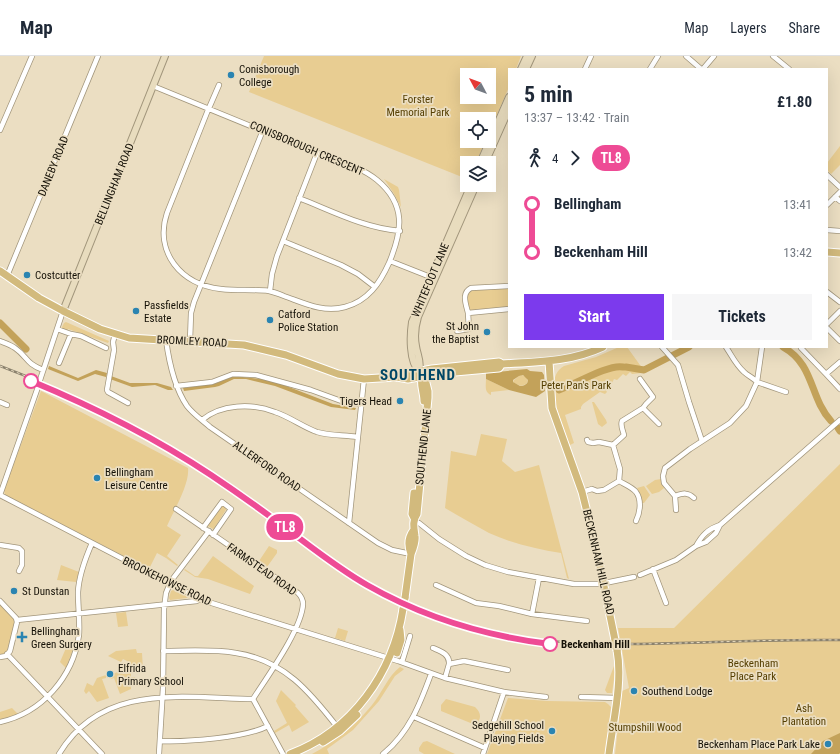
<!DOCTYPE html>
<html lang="en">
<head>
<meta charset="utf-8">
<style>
  :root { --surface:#fff; --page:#f6f6f7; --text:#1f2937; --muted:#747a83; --line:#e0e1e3; --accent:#7c3aed }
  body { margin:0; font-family:"Roboto Condensed",sans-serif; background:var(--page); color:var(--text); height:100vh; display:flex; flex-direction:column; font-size:15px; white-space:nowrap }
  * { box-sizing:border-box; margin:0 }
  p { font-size:13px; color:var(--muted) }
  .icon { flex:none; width:22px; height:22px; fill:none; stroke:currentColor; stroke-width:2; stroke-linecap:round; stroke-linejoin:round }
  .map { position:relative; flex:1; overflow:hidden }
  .details { position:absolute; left:508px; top:12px; width:320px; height:280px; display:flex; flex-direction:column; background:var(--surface); border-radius:0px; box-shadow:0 4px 16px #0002 }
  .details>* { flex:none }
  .badge { padding:0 8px; border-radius:13px; font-size:14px; line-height:26px }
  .needle { width:26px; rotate:311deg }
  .buttons { position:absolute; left:460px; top:12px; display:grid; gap:8px }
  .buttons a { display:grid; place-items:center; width:36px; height:36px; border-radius:0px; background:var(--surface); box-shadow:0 4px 16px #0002; font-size:20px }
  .map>.badge { position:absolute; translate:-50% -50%; box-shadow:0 0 0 2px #fff }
  .legs { display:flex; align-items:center; gap:6px; height:44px; padding:0 16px; font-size:13px }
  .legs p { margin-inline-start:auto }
  .headline { display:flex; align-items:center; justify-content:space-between; height:68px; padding:0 16px }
  h1 { font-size:22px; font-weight:700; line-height:30px }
  .cta { display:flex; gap:8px; margin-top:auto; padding:8px 16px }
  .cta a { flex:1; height:46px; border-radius:0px; background:var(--accent); color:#fff; font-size:16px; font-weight:700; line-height:46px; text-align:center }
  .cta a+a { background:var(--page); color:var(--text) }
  ul { padding:0 16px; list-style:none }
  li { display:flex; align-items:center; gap:14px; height:48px; font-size:15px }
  li i { display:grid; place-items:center; width:6px; height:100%; margin:0 5px; background:currentColor }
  li i::after { content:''; width:10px; height:10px; margin:-5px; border:3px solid; border-radius:50%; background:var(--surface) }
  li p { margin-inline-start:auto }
  li:first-child i { background:linear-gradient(#0000 50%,currentColor 0) }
  li:last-child i { background:linear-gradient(currentColor 50%,#0000 0) }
  header { display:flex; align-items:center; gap:24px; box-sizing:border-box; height:56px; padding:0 20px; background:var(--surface); border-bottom:1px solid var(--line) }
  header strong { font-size:19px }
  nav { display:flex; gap:22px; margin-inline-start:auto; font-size:14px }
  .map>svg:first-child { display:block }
  .green { fill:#e8cd92; fill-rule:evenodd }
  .water { fill:#c3a25a; fill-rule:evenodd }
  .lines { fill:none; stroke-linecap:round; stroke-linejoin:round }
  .river { stroke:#c3a25a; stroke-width:7 }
  .street-casing { stroke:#a2967c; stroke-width:6 }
  .secondary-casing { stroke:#a2967c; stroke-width:8 }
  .primary-casing { stroke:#fff; stroke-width:9 }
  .street { stroke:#fff; stroke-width:4.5 }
  .secondary { stroke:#e8dcbe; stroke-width:6 }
  .primary { stroke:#d2ba7d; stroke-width:7 }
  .rail-casing { stroke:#8a816d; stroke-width:2.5 }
  .rail { stroke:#ebdec2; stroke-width:1; stroke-dasharray:3; stroke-linecap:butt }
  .street-bridge-casing { stroke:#a2967c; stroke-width:6; stroke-linecap:butt }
  .primary-bridge-casing { stroke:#fff; stroke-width:9; stroke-linecap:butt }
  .street-bridge { stroke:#fff; stroke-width:4.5 }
  .primary-bridge { stroke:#d2ba7d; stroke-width:7 }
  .line-1-casing { stroke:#fff; stroke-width:9 }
  .line-1 { stroke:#ee4b95; stroke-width:6 }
  .poi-dot { fill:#2a84b1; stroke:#ebdec2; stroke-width:1.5 }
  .stop-1-dot { fill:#fff; stroke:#ee4b95; stroke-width:2 }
  .labels { text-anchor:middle; stroke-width:3.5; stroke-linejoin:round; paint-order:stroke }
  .poi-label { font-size:11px; fill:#151107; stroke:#ebdec2; text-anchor:start }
  .park-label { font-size:11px; fill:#553f02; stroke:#ebdec2 }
  .street-label { font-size:11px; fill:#151107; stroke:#ebdec2 }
  .stop-label { font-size:11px; font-weight:bold; fill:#151107; stroke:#ebdec2; text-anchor:start }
  .district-label { font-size:15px; font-weight:bold; letter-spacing:1px; fill:#004765; stroke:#ebdec2 }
</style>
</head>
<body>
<header>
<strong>Map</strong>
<nav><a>Map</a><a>Layers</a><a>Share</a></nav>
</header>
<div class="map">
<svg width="840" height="698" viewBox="0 0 840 698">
  <rect width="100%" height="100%" fill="#ebdec2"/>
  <path class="green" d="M264 0H521L516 13H509V31L489 77V63H467V85H485L476 107H467V123L249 36ZM467 19H489V41H467Z
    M840 90V109L831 118 827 114V107Z
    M384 123 398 131 399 134 401 151 393 136Z
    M509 232V252L470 255 469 254 466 238 470 234Z
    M66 266 109 285 108 287 68 273 67 276 61 273 64 267Z
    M619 291H627L645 316 642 317 632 318 630 316 626 320 623 318 617 324 614 323 612 327 605 333 607 336 605 338 600 336 583 348 581 351V353L565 359 574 387 570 389C563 371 541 322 564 310L596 301Z
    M522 319 526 321 528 325 526 328 521 330 514 327 513 325 519 320Z
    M486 323 509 334 491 336V339C484 336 486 329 486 323Z
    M41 335 188 412C190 428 173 456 167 470L181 479 167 500 178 509 177 510 166 502 157 497 149 513 5 439 4 434Z
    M592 346H594L606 364 607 367 602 371 598 368Z
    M481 378 507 383 502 405 515 416 539 409 569 523 567 522 561 497C536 493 511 487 489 477 474 469 459 460 445 452L451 395 476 400Z
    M840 408V698H615L622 635 629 632 618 572H674Z
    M661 423 664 432 659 436 652 438 646 430 655 424Z
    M644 430 650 439 644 447H642L640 438 637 432Z
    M222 449 227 452 215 471 216 472 215 474 206 469 208 466 210 467Z
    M269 490 277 494V497L267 511 259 505Z
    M213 500 254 530 250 538 208 523 195 521 184 514 185 513 195 520H198Z
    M61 509 79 516 76 526 57 524Z
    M173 534 188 541 187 542 170 544 169 542 171 535Z
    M0 548 14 563 15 567 7 595 4 598 0 599Z
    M126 556 128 570 118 571 116 557Z
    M338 572 348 575 345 585 335 582Z
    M74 591 66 612 60 606 66 592Z
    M136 593 137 597H142L143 614H140L128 608 129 606 123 603 121 606 108 600 116 595Z
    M614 610 615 616 612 637H607L605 634Z
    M400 611 404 613 403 614 395 620 379 645 353 674 327 693 329 698H312C335 686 356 669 372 649 382 637 388 620 400 611Z
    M118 616 124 618 131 617V621H135V625L131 626V633L120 638 114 622 111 623 109 619Z
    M106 619V622L102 623 109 642 97 646 89 635 86 638 84 635 87 627 93 630 97 622Z
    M281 634 296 649 295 650 309 666 292 676 289 669 275 677 274 675 287 667 276 645Z
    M508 642 547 645 605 646 608 648 611 651 605 698H487Z
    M446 643 475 651C481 656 482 663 476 668H473L441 655V649Z
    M12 652 18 658 0 664V656Z
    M427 685 455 698H424L419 695V692L423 686Z"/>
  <path class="water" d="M49 310 78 322 96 314 107 317 106 321 95 318 78 325 48 313Z
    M527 313 530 315 542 316 544 319 545 335 536 341 509 334 486 323V317ZM523 319 528 324C528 328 524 330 520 330L513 326V324L519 320Z
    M111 320 130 327H157L171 331 173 334H168L155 329 132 331 110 323Z
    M234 320 261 323 276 326 333 348 356 352 355 354 331 351 275 330 246 323H234L219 330 215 331 184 335 183 332 214 328Z
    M840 677V697L839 698H811L823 685Z"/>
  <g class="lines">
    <path class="river" d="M0 267 26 293
      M783 291C815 309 809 341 831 365
      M626 311 644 314 689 291
      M559 334C574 329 608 308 623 311
      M838 372 840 375"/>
    <g class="street-casing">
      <path id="street" d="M686 0 701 13
        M773 0 789 13
        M585 13 591 0
        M650 13 658 0
        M703 13 714 0
        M153 30C205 51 256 72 307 93 329 102 359 109 377 124 407 149 402 176 389 207 380 227 368 245 345 251 323 257 304 247 284 240 279 238 274 236 269 235 253 233 237 235 221 233 181 229 154 196 167 157L208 54 209 52 219 29
        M0 74 32 0
        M827 119 840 131
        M835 141 840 145
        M299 142C332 155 364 172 400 175
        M827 149 840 136
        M827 174 840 175
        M283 185 341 209 358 218 375 231
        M390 205 433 222
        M7 220 98 0
        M509 230 471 232C461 237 466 248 468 257L509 253
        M270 235 272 218 277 200 317 97
        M827 236 840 246
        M827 268 840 255
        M827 272 840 285
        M57 273 71 278 81 280 106 292
        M457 275 469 273 468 257
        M115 278 113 286 114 294 107 334 108 336 128 347
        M166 284C169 306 174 331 187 350 193 358 202 364 210 371L378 487 392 494 411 498
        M0 285C5 287 11 289 15 292 28 301 25 307 43 314
        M190 285 191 257 194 246 263 74
        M662 291 678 309 689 346 702 385
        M726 291C732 300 736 309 744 316 748 320 754 322 757 326L786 336
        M802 291 801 292 826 318 840 306
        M59 307 71 278
        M826 318 840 333
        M640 323 653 341 646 348 643 352
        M40 324 63 255
        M176 330 212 326 233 318 256 319 311 334 344 346 362 348
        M0 346 7 349
        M202 364C221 348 252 347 275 356 290 361 303 371 317 376 330 380 344 379 357 381
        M587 384 588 386 593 387 599 386 613 389
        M619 425 620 413 613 389 624 379C623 375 620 369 622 365L643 352 659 368
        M619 425C624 428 632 431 636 436 642 444 640 457 636 465
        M582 436 592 433 597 435 604 434 619 425
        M0 439 202 544 398 605 445 622 504 636 546 641
        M0 439 38 331
        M675 440C683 437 688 436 694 442
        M176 453 298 537C301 540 303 544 303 548 302 573 267 621 253 643L283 698
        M676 454 675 440 664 427 663 420 665 412 690 393 730 367 746 350 757 326 762 291
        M414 465 419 467 439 483 466 500 485 509 508 516 574 528H600L634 521
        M349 467 364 323
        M203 472 222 446 231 453 213 479
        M0 489 19 492 22 495V509L19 515
        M696 490C702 479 708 473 720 469L840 364
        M653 513 666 547
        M640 519 676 504 696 490 706 486 716 477 720 469
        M436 529 476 547 499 550 532 558 587 565
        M0 545 16 562 17 566 10 595 6 600 0 601
        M532 558 539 522
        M17 564 197 545 199 543
        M433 592C440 595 450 598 449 608
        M163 595C187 595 212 593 236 597 284 604 310 636 338 672
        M7 598 102 698
        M402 606 410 580
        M445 622 449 608 464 605 508 614
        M581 641 617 642
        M414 661 485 692
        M0 666C42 657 73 621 79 579 80 565 78 551 78 536 79 519 85 503 92 487
        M160 685C186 686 245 682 268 670
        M59 698C102 626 183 642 253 643
        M159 698 163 632 164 553 166 537 171 525 209 475
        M383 698C409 677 420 648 431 618
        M483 698 504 636"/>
    </g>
    <g class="secondary-casing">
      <path id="secondary" d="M521 13 527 0
        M526 13 532 0
        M480 107 509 41
        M485 107 509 53
        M63 255 165 0
        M419 315C409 306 410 279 412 266L471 129
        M419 315C422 307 417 298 416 290 414 280 415 271 418 261L476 129"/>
    </g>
    <g class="primary-casing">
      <path id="primary" d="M827 196 840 197
        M0 215 39 242 63 255 100 273 129 282 244 289 286 299 338 318 364 323 396 321 406 318 432 313 499 306 502 308C537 306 571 306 603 291
        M549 305 552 352 582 436 597 496 615 584
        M397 321 408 323 433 318 499 312 502 308
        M422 321C420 329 424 337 424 345
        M414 462 412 458 414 437
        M411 498C408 490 408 482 413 475
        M405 542 411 498C413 493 416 486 415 480 414 472 412 465 417 458L428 342V335L425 323 422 321 419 315
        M397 597 401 584 400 574
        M323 686 340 675 357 659
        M290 698C352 675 393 617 403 553
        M609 698C613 665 623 626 617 594"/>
    </g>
    <use href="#street" class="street"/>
    <use href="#secondary" class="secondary"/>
    <use href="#primary" class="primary"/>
    <g class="rail-casing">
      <path id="rail" d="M0 310C80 340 157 380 228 427 269 455 308 489 350 516 387 540 428 558 471 570 526 587 581 588 638 588 706 587 773 583 840 584"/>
    </g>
    <use href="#rail" class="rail"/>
    <g class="street-bridge-casing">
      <path id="street-bridge" d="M38 331 40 324"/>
    </g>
    <g class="primary-bridge-casing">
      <path id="primary-bridge" d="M403 553 405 542
        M615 584 617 594"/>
    </g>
    <use href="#street-bridge" class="street-bridge"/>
    <use href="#primary-bridge" class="primary-bridge"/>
  </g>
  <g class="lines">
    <g class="line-1-casing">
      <path id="line-1" d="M31 325C94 351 155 382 211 419 235 435 259 452 283 470 310 490 337 512 367 529 423 561 485 580 550 588"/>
    </g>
    <use href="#line-1" class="line-1"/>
  </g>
  <g class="poi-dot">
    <circle cx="231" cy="19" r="4"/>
    <circle cx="27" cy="219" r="4"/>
    <circle cx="136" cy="255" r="4"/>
    <circle cx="270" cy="264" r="4"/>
    <circle cx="487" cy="276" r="4"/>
    <circle cx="400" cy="345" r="4"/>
    <circle cx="97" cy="422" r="4"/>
    <circle cx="14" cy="535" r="4"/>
    <path d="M20 575h4v4h4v4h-4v4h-4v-4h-4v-4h4z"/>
    <circle cx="110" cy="618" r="4"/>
    <circle cx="634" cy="635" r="4"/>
    <circle cx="552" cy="675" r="4"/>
    <circle cx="828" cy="688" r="4"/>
  </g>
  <g class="stop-1-dot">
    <circle cx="31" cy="325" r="7"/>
    <circle cx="550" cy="588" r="7"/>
  </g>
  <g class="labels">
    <g class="poi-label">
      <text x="239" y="17">Conisborough<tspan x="239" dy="13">College</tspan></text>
      <text x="35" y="223">Costcutter</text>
      <text x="144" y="253">Passfields<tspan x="144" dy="13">Estate</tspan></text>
      <text x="278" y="262">Catford<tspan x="278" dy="13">Police Station</tspan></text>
      <text x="479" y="274" text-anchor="end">St John<tspan x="479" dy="13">the Baptist</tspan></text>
      <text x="392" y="349" text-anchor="end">Tigers Head</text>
      <text x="105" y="420">Bellingham<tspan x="105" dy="13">Leisure Centre</tspan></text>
      <text x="22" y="539">St Dunstan</text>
      <text x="31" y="579">Bellingham<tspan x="31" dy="13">Green Surgery</tspan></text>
      <text x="118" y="616">Elfrida<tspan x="118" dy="13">Primary School</tspan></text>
      <text x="642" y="639">Southend Lodge</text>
      <text x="544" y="673" text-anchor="end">Sedgehill School<tspan x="544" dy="13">Playing Fields</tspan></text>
      <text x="820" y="692" text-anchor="end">Beckenham Place Park Lake</text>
    </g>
    <g class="park-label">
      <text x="418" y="47">Forster<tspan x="418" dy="13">Memorial Park</tspan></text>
      <text x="576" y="333">Peter Pan's Park</text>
      <text x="753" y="611">Beckenham<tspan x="753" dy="13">Place Park</tspan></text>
      <text x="804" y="656">Ash<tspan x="804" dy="13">Plantation</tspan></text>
      <text x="645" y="675">Stumpshill Wood</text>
    </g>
    <g class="street-label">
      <text transform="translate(307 92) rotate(23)" y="4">CONISBOROUGH CRESCENT</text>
      <text transform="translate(53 110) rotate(-68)" y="4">DANEBY ROAD</text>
      <text transform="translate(114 128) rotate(-68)" y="4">BELLINGHAM ROAD</text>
      <text transform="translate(430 224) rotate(-67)" y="4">WHITEFOOT LANE</text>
      <text transform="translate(192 285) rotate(3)" y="4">BROMLEY ROAD</text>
      <text transform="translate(423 391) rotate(-84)" y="4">SOUTHEND LANE</text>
      <text transform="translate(267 410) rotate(35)" y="4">ALLERFORD ROAD</text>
      <text transform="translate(599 506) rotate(77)" y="4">BECKENHAM HILL ROAD</text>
      <text transform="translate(262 513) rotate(35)" y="4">FARMSTEAD ROAD</text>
      <text transform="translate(167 525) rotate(26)" y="4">BROOKEHOWSE ROAD</text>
    </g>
    <g class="stop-label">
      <text x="561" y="592">Beckenham Hill</text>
    </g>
    <g class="district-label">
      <text x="418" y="324">SOUTHEND</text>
    </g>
  </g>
</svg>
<div class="buttons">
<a><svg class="needle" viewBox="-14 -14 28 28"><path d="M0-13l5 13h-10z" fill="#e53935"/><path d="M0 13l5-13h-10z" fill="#747a83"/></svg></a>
<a><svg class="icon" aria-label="locate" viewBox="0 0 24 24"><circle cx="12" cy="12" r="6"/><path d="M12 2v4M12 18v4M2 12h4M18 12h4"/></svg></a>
<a><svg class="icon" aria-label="layers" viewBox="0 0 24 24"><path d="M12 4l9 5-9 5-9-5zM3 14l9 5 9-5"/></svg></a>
</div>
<b class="badge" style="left:285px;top:471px;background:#ee4b95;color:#fff">TL8</b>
<section class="details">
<div class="headline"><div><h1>5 min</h1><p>13:37 – 13:42 · Train</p></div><b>£1.80</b></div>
<div class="legs"><svg class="icon" aria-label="walk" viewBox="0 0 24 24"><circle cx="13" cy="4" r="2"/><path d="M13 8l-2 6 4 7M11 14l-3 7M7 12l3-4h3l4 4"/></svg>4<svg class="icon" aria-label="forward" viewBox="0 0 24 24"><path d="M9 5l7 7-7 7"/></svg><b class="badge" style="background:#ee4b95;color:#fff">TL8</b></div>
<ul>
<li><i style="color:#ee4b95"></i><b>Bellingham</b><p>13:41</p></li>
<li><i style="color:#ee4b95"></i><b>Beckenham Hill</b><p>13:42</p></li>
</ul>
<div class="cta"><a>Start</a><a>Tickets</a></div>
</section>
</div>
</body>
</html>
